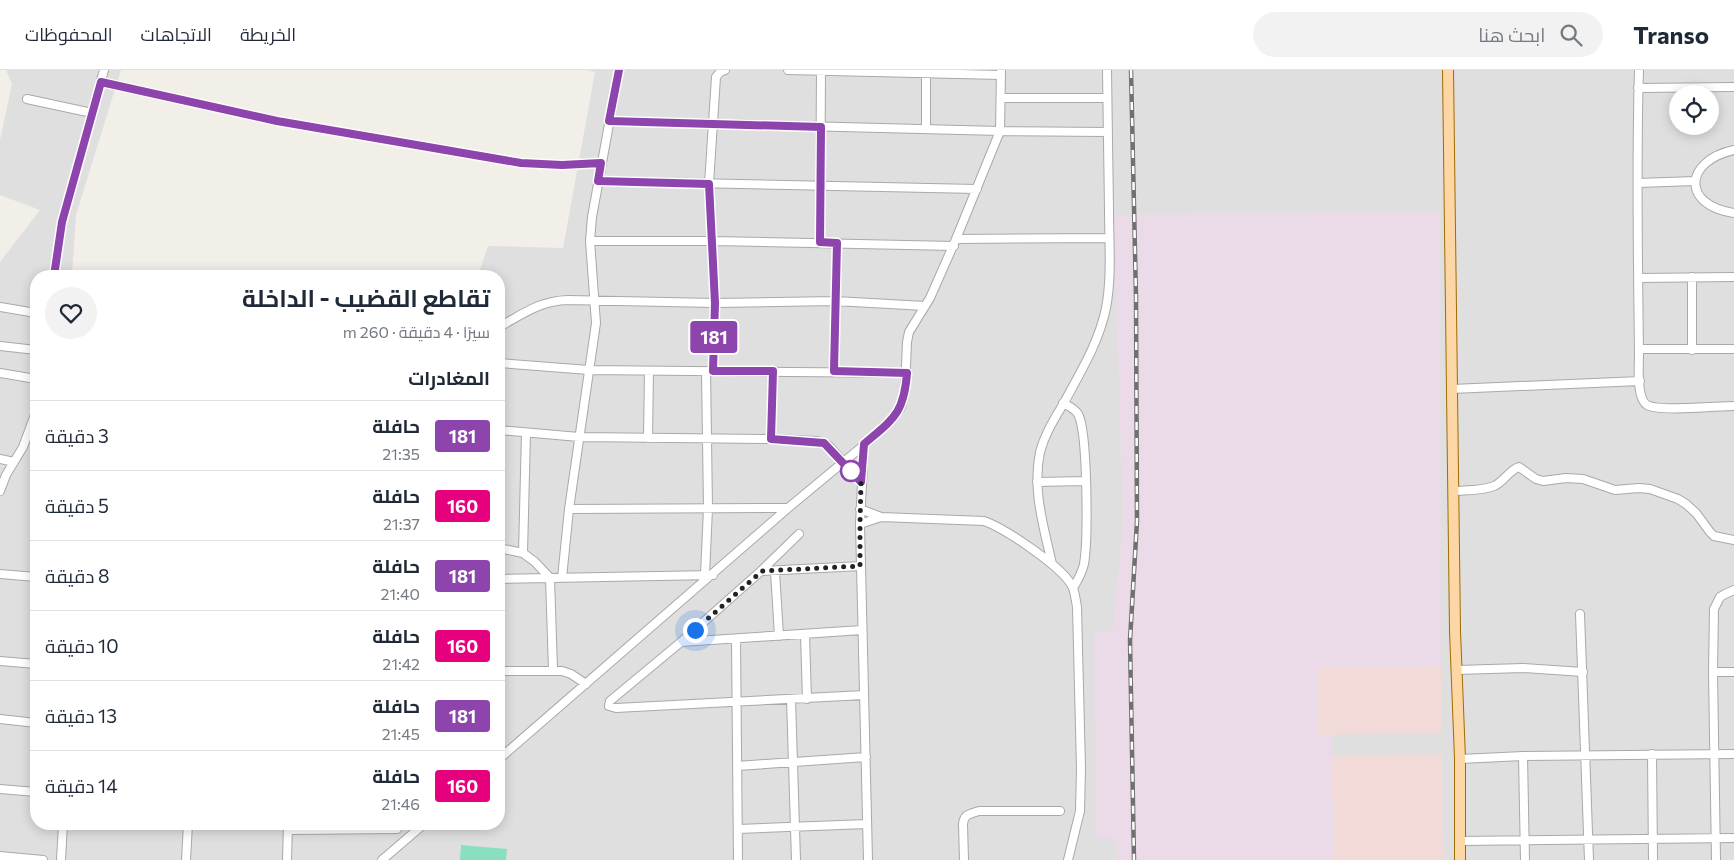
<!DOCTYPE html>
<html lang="ar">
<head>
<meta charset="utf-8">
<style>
  :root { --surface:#fff; --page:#f2f2f3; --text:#1f2937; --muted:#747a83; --line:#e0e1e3 }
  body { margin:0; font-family:Commissioner,Cairo,sans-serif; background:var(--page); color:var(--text); direction:rtl; height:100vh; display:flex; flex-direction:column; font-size:19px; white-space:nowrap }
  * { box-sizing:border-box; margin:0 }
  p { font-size:16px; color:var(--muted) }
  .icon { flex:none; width:28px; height:28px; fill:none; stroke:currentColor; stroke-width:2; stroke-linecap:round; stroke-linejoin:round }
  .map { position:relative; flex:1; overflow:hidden; direction:ltr }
  .drawer { position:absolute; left:30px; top:200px; width:475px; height:560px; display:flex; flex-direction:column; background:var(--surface); border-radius:20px; box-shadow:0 2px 12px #0003; direction:rtl }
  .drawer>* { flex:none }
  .badge { padding:0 10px; border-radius:4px; font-size:18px; line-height:32px }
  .controls { position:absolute; left:1669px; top:15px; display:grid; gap:10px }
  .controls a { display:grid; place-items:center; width:50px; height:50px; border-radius:50%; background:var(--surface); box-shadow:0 2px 12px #0003; font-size:25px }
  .you { position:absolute; width:25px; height:25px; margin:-12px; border:4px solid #fff; border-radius:50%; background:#1a73e8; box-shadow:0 0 0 8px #1a73e833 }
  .map>.badge { position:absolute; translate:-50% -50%; box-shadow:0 0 0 2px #fff }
  h2 { padding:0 15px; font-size:19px; line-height:45px }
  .round { display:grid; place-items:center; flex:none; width:52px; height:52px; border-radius:26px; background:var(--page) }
  .summary { display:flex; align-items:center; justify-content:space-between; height:85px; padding:0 15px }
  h1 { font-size:24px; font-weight:700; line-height:38px }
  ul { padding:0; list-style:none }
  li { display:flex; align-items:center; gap:15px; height:70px; padding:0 15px; border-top:1px solid var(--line) }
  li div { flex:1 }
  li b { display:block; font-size:19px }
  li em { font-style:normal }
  li .badge { min-width:55px; font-weight:700; text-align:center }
  header { display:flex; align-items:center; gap:30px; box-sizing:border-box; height:70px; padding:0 25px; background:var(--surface); border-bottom:1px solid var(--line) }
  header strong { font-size:24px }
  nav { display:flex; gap:28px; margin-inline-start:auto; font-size:18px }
  .search { width:350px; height:45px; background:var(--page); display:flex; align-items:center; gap:12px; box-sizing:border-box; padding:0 18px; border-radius:28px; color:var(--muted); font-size:19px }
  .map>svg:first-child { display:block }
  .residential { fill:#e0dfdf; fill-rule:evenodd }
  .commercial { fill:#f2dad9 }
  .industrial { fill:#ebdbe8 }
  .pitch { fill:#88e0be }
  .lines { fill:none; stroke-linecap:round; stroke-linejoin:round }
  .minor-casing { stroke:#a9a9a9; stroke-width:10 }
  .major-casing { stroke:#a06b00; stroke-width:12 }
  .minor { stroke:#fff; stroke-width:8 }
  .major { stroke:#fcd6a4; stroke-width:10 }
  .rail-casing { stroke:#707070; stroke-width:4.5 }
  .rail { stroke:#fff; stroke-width:2.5; stroke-dasharray:8; stroke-linecap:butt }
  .line-casing { stroke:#fff; stroke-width:11 }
  .line { stroke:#8e44ad; stroke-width:8 }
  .walk { stroke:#222; stroke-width:5; stroke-dasharray:0 9 }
  .stop-dot { fill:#fff; stroke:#8e44ad; stroke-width:2.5 }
</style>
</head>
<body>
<header>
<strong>Transo</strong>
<div class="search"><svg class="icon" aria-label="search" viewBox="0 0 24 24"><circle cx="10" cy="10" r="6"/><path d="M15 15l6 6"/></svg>ابحث هنا</div>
<nav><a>الخريطة</a><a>الاتجاهات</a><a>المحفوظات</a></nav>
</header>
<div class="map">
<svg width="1734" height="790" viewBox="0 0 1734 790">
  <rect width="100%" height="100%" fill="#f2efe9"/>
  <path class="residential" d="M6 0H121L76 145 72 206H36V754H499V206H478L488 176 563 178 595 2 586 0H1734V790H0V192L40 140 0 125V70L12 14ZM1678 24H1710V56H1678Z"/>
  <path class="commercial" d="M1441 596 1442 663 1317 665V597Z
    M1442 684 1443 790H1334L1331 686Z"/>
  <path class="industrial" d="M1440 141 1441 596 1317 598V665H1331L1334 790H1117L1116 769 1096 768 1094 563 1113 561 1123 453 1114 145Z"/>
  <path class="pitch" d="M461 775 507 779 506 790H460Z"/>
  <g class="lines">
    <g class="minor-casing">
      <path id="minor" d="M788 0 1001 5
        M1639 0C1636 95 1638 190 1639 284 1639 296 1636 328 1647 335 1659 342 1718 336 1734 336
        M101 12 277 51 521 93 562 95 601 93
        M1638 18 1734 17
        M1001 28H1107
        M27 29 92 43
        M609 51 1000 61 1107 62
        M926 59V4
        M1734 80C1684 91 1681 135 1734 143
        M598 111 977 119
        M1638 113 1695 111
        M956 169 1109 168
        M590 171H712L954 176
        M820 172 821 0
        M54 206 62 152 104 0
        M1692 207V280
        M1638 208 1734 207
        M0 237 36 243
        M499 257C523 244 539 231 568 230L715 233 835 231 925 236
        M0 276 36 280
        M1639 279H1734
        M499 293 589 300 907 303
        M713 301 715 233 709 114 716 7 720 2 725 0
        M834 301 837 173
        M0 303 36 309
        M1452 319 1640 311
        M1063 333C1069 336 1075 339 1078 344 1088 362 1088 471 1084 494 1082 503 1078 510 1073 518
        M499 360 579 367 771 369 817 371 824 373 829 376 861 412
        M648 368 649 301
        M771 369 773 301
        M864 375 860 454 868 790
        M0 389 14 392
        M1037 412 1085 411
        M0 421 6 405 23 377 36 342
        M1454 421C1466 420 1482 421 1494 416 1504 412 1509 400 1519 397L1536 409 1543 411 1566 408 1583 409 1615 420 1639 418 1650 419 1678 429 1686 434 1696 443 1710 462 1714 466 1734 470
        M569 439 788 438
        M860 439 881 447 984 451C1004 458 1065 498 1073 518 1075 524 1076 531 1077 537L1081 699 1080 741 1068 790
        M860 454 881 447
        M799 464 761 501 681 572 610 631 609 636 616 638 864 625
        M499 478 523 483 535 492 550 508 553 600
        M523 483 526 363
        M1052 494C1044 458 1032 420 1040 382 1045 363 1055 348 1065 331 1081 301 1099 272 1106 238 1112 207 1109 172 1109 140 1108 93 1108 47 1107 0
        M761 501 861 496
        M775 501 779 566
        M0 504 36 507
        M705 505 708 438 706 301
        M562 508 569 439 596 253 590 171 592 147 619 0
        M499 509 713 505
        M1580 544 1589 790
        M805 565 807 629
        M736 569 738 790
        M681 572 862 560
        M0 591 36 594
        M1457 600 1523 598 1583 602
        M499 601H562L571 604 586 614
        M1713 602H1734
        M791 629 796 790
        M0 649 36 653
        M1652 684 1653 790
        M1523 686 1525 790
        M499 689 788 438 864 375 894 347 901 337 905 321 907 272 909 262 930 228 956 169 1000 61 1001 0
        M1460 689 1523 686 1734 684
        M737 696 866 687
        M0 719 36 722
        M738 759 867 754
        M288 760 397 759
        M1459 771 1734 768
        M0 786 43 790
        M61 790 63 754
        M186 790 188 754
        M287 790 288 754
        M382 790 424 754
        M964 790 963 754C964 744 970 744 979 741H1060
        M1716 790 1713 602 1714 539 1720 527 1725 524 1734 520"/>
    </g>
    <g class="major-casing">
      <path id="major" d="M1448 0 1455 561 1460 689V790"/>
    </g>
    <use href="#minor" class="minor"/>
    <use href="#major" class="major"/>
    <g class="rail-casing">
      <path id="rail" d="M1131 0 1136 227 1137 451 1130 570 1134 790"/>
    </g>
    <use href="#rail" class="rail"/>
  </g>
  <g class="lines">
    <g class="line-casing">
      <path id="line" d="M54 206 62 152 101 12 277 51 521 93 562 95 601 93 598 111 709 114 715 233 713 301H773L771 369 824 373 861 412 864 374C893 349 904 344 907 303L834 301 837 173 820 172 821 57 609 51 619 0"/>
    </g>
    <use href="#line" class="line"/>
    <path class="walk" d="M695 560 762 501 860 496V454L861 412 851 401"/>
  </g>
  <circle class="stop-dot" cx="851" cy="401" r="10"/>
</svg>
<div class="controls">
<a><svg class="icon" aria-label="locate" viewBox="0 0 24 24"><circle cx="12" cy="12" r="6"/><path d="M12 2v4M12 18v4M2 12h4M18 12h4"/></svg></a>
</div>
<div class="you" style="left:695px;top:560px"></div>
<b class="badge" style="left:714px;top:267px;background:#8e44ad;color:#fff">181</b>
<section class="drawer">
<div class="summary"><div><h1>تقاطع القضيب - الداخلة</h1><p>سيرًا · 4 دقيقة · 260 m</p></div><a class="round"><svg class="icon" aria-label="heart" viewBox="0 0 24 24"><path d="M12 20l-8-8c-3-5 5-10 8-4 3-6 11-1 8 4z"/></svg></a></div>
<h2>المغادرات</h2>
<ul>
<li><span class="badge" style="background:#8e44ad;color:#fff">181</span><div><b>حافلة</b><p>21:35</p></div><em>3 دقيقة</em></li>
<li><span class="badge" style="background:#e6007e;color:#fff">160</span><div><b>حافلة</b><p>21:37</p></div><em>5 دقيقة</em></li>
<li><span class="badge" style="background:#8e44ad;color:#fff">181</span><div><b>حافلة</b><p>21:40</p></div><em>8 دقيقة</em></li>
<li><span class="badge" style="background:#e6007e;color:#fff">160</span><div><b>حافلة</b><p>21:42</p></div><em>10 دقيقة</em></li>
<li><span class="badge" style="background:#8e44ad;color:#fff">181</span><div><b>حافلة</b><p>21:45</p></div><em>13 دقيقة</em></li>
<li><span class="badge" style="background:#e6007e;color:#fff">160</span><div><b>حافلة</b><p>21:46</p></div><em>14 دقيقة</em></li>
</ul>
</section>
</div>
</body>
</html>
